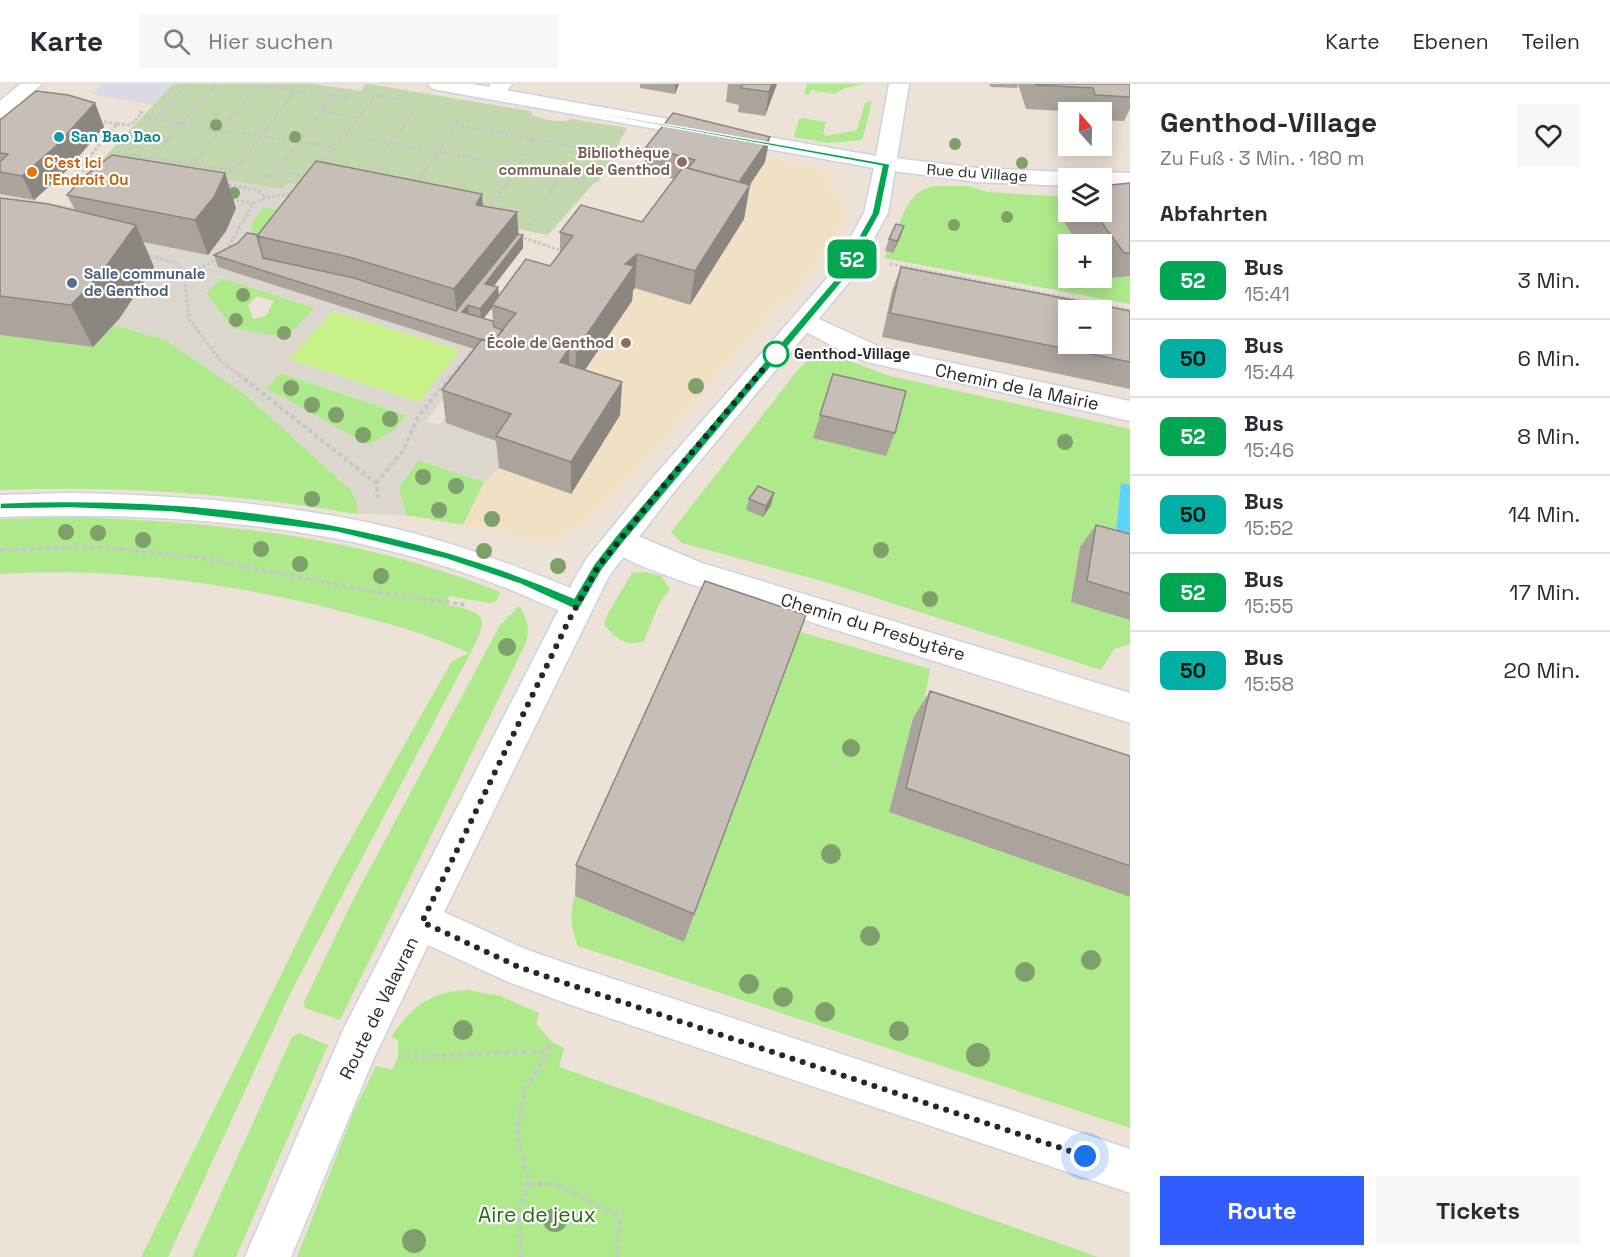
<!DOCTYPE html>
<html lang="de">
<head>
<meta charset="utf-8">
<style>
  :root { --surface:#fff; --page:#f7f7f7; --text:#2b2b33; --muted:#7c7c81; --line:#e1e1e2; --accent:#315cff }
  body { margin:0; font-family:"Space Grotesk",sans-serif; background:var(--page); color:var(--text); height:100vh; display:flex; flex-direction:column; font-size:22px; white-space:nowrap }
  * { box-sizing:border-box; margin:0 }
  p { font-size:20px; color:var(--muted) }
  .icon { flex:none; width:33px; height:33px; fill:none; stroke:currentColor; stroke-width:2; stroke-linecap:round; stroke-linejoin:round }
  .map { position:relative; flex:1; overflow:hidden }
  .details { display:flex; flex-direction:column; background:var(--surface); width:480px }
  .details>* { flex:none }
  .badge { padding:0 12px; border-radius:9px; font-size:21px; line-height:39px }
  .needle { width:39px; rotate:340deg }
  .controls { position:absolute; left:1058px; top:18px; display:grid; gap:12px }
  .controls a { display:grid; place-items:center; width:54px; height:54px; border-radius:0px; background:var(--surface); box-shadow:0 3px 15px #0003; font-size:30px }
  .you { position:absolute; width:30px; height:30px; margin:-15px; border:4px solid #fff; border-radius:50%; background:#1a73e8; box-shadow:0 0 0 9px #1a73e833 }
  .map>.badge { position:absolute; translate:-50% -50%; box-shadow:0 0 0 3px #fff }
  h2 { padding:0 30px; font-size:22px; line-height:54px }
  .round { display:grid; place-items:center; flex:none; width:63px; height:63px; border-radius:0px; background:var(--page) }
  .overview { display:flex; align-items:center; justify-content:space-between; height:102px; padding:0 30px }
  h1 { font-size:28px; font-weight:700; line-height:45px }
  .primary-button { display:flex; gap:12px; margin-top:auto; padding:12px 30px }
  .primary-button a { flex:1; height:69px; border-radius:0px; background:var(--accent); color:#fff; font-size:24px; font-weight:700; line-height:69px; text-align:center }
  .primary-button a+a { background:var(--page); color:var(--text) }
  ul { padding:0; list-style:none }
  li { display:flex; align-items:center; gap:18px; height:78px; padding:0 30px; border-top:2px solid var(--line) }
  li div { flex:1 }
  li b { display:block; font-size:22px }
  li em { font-style:normal }
  li .badge { min-width:66px; font-weight:700; text-align:center }
  header { display:flex; align-items:center; gap:36px; box-sizing:border-box; height:84px; padding:0 30px; background:var(--surface); border-bottom:2px solid var(--line) }
  header strong { font-size:28px }
  nav { display:flex; gap:33px; margin-inline-start:auto; font-size:21px }
  .search { width:420px; height:54px; background:var(--page); display:flex; align-items:center; gap:15px; box-sizing:border-box; padding:0 21px; border-radius:0px; color:var(--muted); font-size:22px }
  main { display:flex; flex:1; min-height:0 }
  .map>svg:first-child { display:block }
  .industrial { fill:#dbd9e3 }
  .education { fill:#f0e1c4 }
  .green { fill:#aee98c; fill-rule:evenodd }
  .cemetery { fill:#c2d8ac }
  .pitch { fill:#c7f287 }
  .plaza { fill:#dbd6ce; fill-rule:evenodd }
  .water { fill:#5dd4fa }
  .lines { fill:none; stroke-linecap:round; stroke-linejoin:round }
  .minor-casing { stroke:#ccd1e3; stroke-width:3 }
  .tertiary-casing { stroke:#ccd1e3; stroke-width:3 }
  .path-far2 { stroke:#c7c7c7; stroke-width:3; stroke-dasharray:3 2; stroke-linecap:butt }
  .path-far1 { stroke:#c7c7c7; stroke-width:4; stroke-dasharray:4.5 3; stroke-linecap:butt }
  .path { stroke:#c7c7c7; stroke-width:4.5; stroke-dasharray:5 4; stroke-linecap:butt }
  .minor { fill:#fff; fill-rule:evenodd }
  .tertiary { fill:#fff; fill-rule:evenodd }
  .tree { fill:#7fa06b }
  .wall { fill:#aba49d; fill-rule:evenodd }
  .shaded-wall { fill:#8b8680 }
  .building { fill:#c7bfb7; stroke:#8b8680; stroke-width:1.5; fill-rule:evenodd }
  .line { fill:#00a651; stroke:#fff; stroke-width:1.5 }
  .walk { stroke:#272727; stroke-width:6; stroke-dasharray:0 10.8 }
  .culture-dot { fill:#0f9aa8; stroke:#fff; stroke-width:2 }
  .education-dot { fill:#8d6e63; stroke:#fff; stroke-width:2 }
  .food-dot { fill:#e8710a; stroke:#fff; stroke-width:2 }
  .service-dot { fill:#5c6f8a; stroke:#fff; stroke-width:2 }
  .stop-dot { fill:#fff; stroke:#00a651; stroke-width:3 }
  .labels { text-anchor:middle; stroke-width:4.5; stroke-linejoin:round; paint-order:stroke }
  .far-culture-label { font-size:15px; font-weight:bold; fill:#0d838f; stroke:#fff; text-anchor:start }
  .far-education-label { font-size:15px; font-weight:bold; fill:#785e54; stroke:#fff; text-anchor:end }
  .far-food-label { font-size:15px; font-weight:bold; fill:#c56008; stroke:#fff; text-anchor:start }
  .far-street-label { font-size:15px; fill:#272727; stroke:#fff }
  .far-service-label { font-size:15px; font-weight:bold; fill:#4e5e75; stroke:#fff; text-anchor:start }
  .far-stop-label { font-size:15px; font-weight:bold; fill:#272727; stroke:#fff; text-anchor:start }
  .street-label { font-size:18px; fill:#272727; stroke:#fff }
  .near-park-label { font-size:21px; fill:#266a12; stroke:#fff }
</style>
</head>
<body>
<header>
<strong>Karte</strong>
<div class="search"><svg class="icon" aria-label="search" viewBox="0 0 24 24"><circle cx="10" cy="10" r="6"/><path d="M15 15l6 6"/></svg>Hier suchen</div>
<nav><a>Karte</a><a>Ebenen</a><a>Teilen</a></nav>
</header>
<main>
<div class="map">
<svg width="1130" height="1173" viewBox="0 0 1130 1173">
  <rect width="100%" height="100%" fill="#ece2d7"/>
  <path class="industrial" d="M103 0H173L154 21 92 10Z"/>
  <path class="education" d="M671 53 817 83 844 93 826 97 845 117V132L839 146 820 177 792 213 783 215 641 383 583 443 548 460 463 441 484 398 499 384 446 339 640 172 691 100 644 87Z"/>
  <path class="green" d="M807 0H864L845 4 834 10 811 6 809 11 804 10Z
    M872 17 863 54 860 56 828 59 794 53 799 35 802 34 826 38 823 50 826 52 857 46 865 19Z
    M934 102H969L987 108 1068 113V128L1088 160H1068V194H1101V180L1111 194 1130 192V220L884 174 887 168 893 169 900 155 894 153C903 131 908 107 934 102Z
    M264 123 309 131 251 161 252 138Z
    M222 194 315 224 286 254 232 244 205 209ZM257 212 274 217 266 232 253 235 248 221Z
    M114 241 166 256 247 312 353 408 357 420V430C239 410 119 401 0 406V251L92 263Z
    M820 266 890 292 1130 345V560L1114 565 1101 586 829 499 682 459 671 448 797 287Z
    M280 289 406 331 395 346 368 361 266 304Z
    M419 376 484 398 463 441 406 431 399 403Z
    M78 433C226 439 361 453 500 508L496 517 489 519 449 512 448 521C488 529 489 533 470 570L290 910 168 1173H141L332 788 452 577 469 569C429 550 387 539 344 528 232 499 116 483 0 490V435Z
    M646 488 661 492 670 505 659 520 644 557C625 563 617 555 604 541L607 531 632 489Z
    M519 522C527 533 530 545 526 559L340 936 305 924 304 918 352 818 500 541Z
    M724 526 930 585 921 636 913 634 889 728 1130 813V1044L578 862C571 845 569 830 575 812L684 858 790 576Z
    M468 906 500 912 539 929 536 940 552 958 564 964 559 983 1098 1173H297L354 1027 376 982 392 986 398 973V956L391 953C412 922 430 908 468 906Z
    M299 949 328 961 236 1173H192L292 953Z"/>
  <path class="cemetery" d="M173 0H313L361 7 365 0H369L530 27 533 32C545 35 559 40 571 35L627 44 598 98 594 99 548 151 289 99 282 105 102 76Z"/>
  <path class="pitch" d="M333 227 460 266 419 319 288 275Z"/>
  <path class="plaza" d="M79 72 282 105 289 99 328 106 309 131 264 123 253 138 251 161 219 183 485 268 513 363 499 384 484 398 419 376 399 403 406 431 357 430V420L353 408 247 312 166 256 114 241 154 183 0 154V110L74 123 102 91 67 86ZM144 91 242 107 226 147 207 171ZM222 194 314 224 286 254 233 244 206 209ZM333 227 459 266V267L419 318 289 275ZM280 289 343 309 406 331 395 346 368 361 266 304ZM456 298 469 302 439 341 426 337Z"/>
  <path class="water" d="M1121 399 1130 401V453L1116 449Z"/>
  <g class="lines">
    <g class="minor-casing">
      <path id="minor" d="M20 0H42L7 32 0 34V17Z
        M491 0H512C505 10 501 17 488 13L485 9Z
        M886 73 977 84 1068 88 1076 90 1079 94H1068V102L977 98 878 85 875 80 878 75Z
        M1101 88 1130 89V103L1101 102V94H1090L1093 90Z
        M806 229 882 264 1130 317V337L867 278 849 271 797 243 793 237 797 231Z
        M70 409C177 411 285 419 388 443 457 459 523 484 587 511L592 520 587 529 576 533C553 525 531 514 509 505 475 492 441 480 406 471 278 436 131 428 0 433V411Z
        M619 444 702 479 1130 609V639L684 498C663 489 614 476 604 456L608 448Z"/>
    </g>
    <g class="tertiary-casing">
      <path id="tertiary" d="M428 0H472L876 72 889 0H909L888 129 851 196 669 414 609 492 444 828 525 865 568 880 1130 1065V1109L568 920 506 897 428 861 374 974 291 1173H245L344 944 575 494 587 474 649 398 829 192 864 129 874 84 438 6 431 4Z"/>
    </g>
    <path class="path-far2" d="M187 0 124 70 273 93 333 12
      M250 0 349 14
      M322 27 358 33
      M144 34 333 63
      M99 37 117 40 90 72 92 79 101 82
      M117 40 131 41 142 29 139 25
      M456 41 607 69
      M345 50 588 96
      M152 74 216 0
      M319 81 376 11 407 16
      M191 82 259 0
      M234 86 296 6
      M277 87 309 93
      M366 90 417 24
      M224 100 257 106 266 113
      M416 100 459 37
      M231 116 253 119
      M489 127 535 55
      M528 146 560 90
      M519 152 559 166
      M226 167 253 120 266 113 294 109
      M146 170 176 179 184 190 189 235 220 276 240 292
      M890 180 1130 226
      M184 190 207 181 218 173
      M451 292 472 268"/>
    <path class="path-far1" d="M238 290 376 399 378 414
      M376 399 403 367 418 333 452 290
      M0 466 100 463 202 474 369 507 466 521"/>
    <path class="path" d="M405 973 546 967 552 958
      M529 1100H555L616 1131 619 1137 617 1173
      M521 1173 519 1126 529 1100 518 1056V1039L526 1004 544 976 546 967"/>
    <use href="#minor" class="minor"/>
    <use href="#tertiary" class="tertiary"/>
  </g>
  <g class="tree">
    <circle cx="216" cy="41" r="6"/>
    <circle cx="295" cy="53" r="6"/>
    <circle cx="955" cy="60" r="6"/>
    <circle cx="1022" cy="79" r="6"/>
    <circle cx="234" cy="109" r="6"/>
    <circle cx="1007" cy="133" r="6"/>
    <circle cx="954" cy="141" r="6"/>
    <circle cx="243" cy="211" r="7"/>
    <circle cx="236" cy="236" r="7"/>
    <circle cx="284" cy="249" r="7"/>
    <circle cx="696" cy="302" r="8"/>
    <circle cx="291" cy="304" r="8"/>
    <circle cx="312" cy="321" r="8"/>
    <circle cx="336" cy="331" r="8"/>
    <circle cx="390" cy="335" r="8"/>
    <circle cx="363" cy="351" r="8"/>
    <circle cx="1065" cy="358" r="8"/>
    <circle cx="423" cy="393" r="8"/>
    <circle cx="456" cy="402" r="8"/>
    <circle cx="312" cy="415" r="8"/>
    <circle cx="439" cy="426" r="8"/>
    <circle cx="492" cy="435" r="8"/>
    <circle cx="66" cy="448" r="8"/>
    <circle cx="98" cy="449" r="8"/>
    <circle cx="143" cy="456" r="8"/>
    <circle cx="261" cy="465" r="8"/>
    <circle cx="881" cy="466" r="8"/>
    <circle cx="484" cy="467" r="8"/>
    <circle cx="300" cy="480" r="8"/>
    <circle cx="558" cy="482" r="8"/>
    <circle cx="381" cy="492" r="8"/>
    <circle cx="930" cy="515" r="8"/>
    <circle cx="507" cy="563" r="9"/>
    <circle cx="851" cy="664" r="9"/>
    <circle cx="831" cy="770" r="10"/>
    <circle cx="870" cy="852" r="10"/>
    <circle cx="1091" cy="876" r="10"/>
    <circle cx="1025" cy="888" r="10"/>
    <circle cx="749" cy="900" r="10"/>
    <circle cx="783" cy="913" r="10"/>
    <circle cx="825" cy="928" r="10"/>
    <circle cx="463" cy="946" r="10"/>
    <circle cx="899" cy="947" r="10"/>
    <circle cx="978" cy="971" r="12"/>
    <circle cx="555" cy="1136" r="12"/>
    <circle cx="414" cy="1157" r="12"/>
  </g>
  <path class="wall" d="M640 0H679L675 10 640 4Z
    M728 0H777L765 32 738 28 739 21 726 18Z
    M978 0H1130V25L1124 37 1101 36V28H1082L1026 25 1018 0 1017 4 991 3 989 0Z
    M95 19 104 43 67 86 34 116 0 110V69Z
    M646 63 765 78 750 101 744 135 690 221 635 204 633 206 632 217 585 286 622 298 620 331 571 410 499 384 496 357 446 339 442 306 474 265 218 183 214 171 258 151 483 122 518 150 523 164 494 202 498 203 499 212 550 182 560 169V148L642 138 674 95 644 87ZM492 224 493 237 484 234Z
    M225 89 236 124 226 147 208 171 143 158 154 183 119 235 93 263 0 251V114L75 126 67 111Z
    M1130 99V192L1110 194 1101 180V160H1088L1082 151 1073 152 1058 128 1068 106V128H1101Z
    M900 154 893 169 885 167 889 155Z
    M901 183 1130 227V305L882 253 892 207Z
    M833 290 895 349 886 372 813 354Z
    M749 415 771 421 763 433 746 426Z
    M1096 441 1130 450V536L1071 518 1080 463Z
    M806 531 684 858 575 812 576 781Z
    M930 607 1130 672V813L889 728 913 634Z"/>
  <path class="shaded-wall" d="M675 0H679L675 10Z
    M772 0H777L765 32 769 8Z
    M95 19 104 43 67 86 34 116 22 92Z
    M770 53 765 78 729 131 733 107Z
    M225 89 236 124 226 147 208 171 195 136Z
    M750 101 744 135 690 221 695 187Z
    M482 110 485 145 476 121Z
    M517 128 519 156 523 151V164L486 212 468 221 469 233 458 239 454 205Z
    M136 141 154 183 119 235 93 263 71 221Z
    M904 142 900 154 893 169 897 157Z
    M637 170 635 204 633 206 632 217 575 300 576 266 625 180Z
    M498 203 499 215 492 221V224L481 237 480 225Z
    M569 264V298L560 278Z
    M622 298 620 331 571 410V378Z
    M774 409 771 421 763 433 766 422Z"/>
  <path class="building" d="M743 0H772L769 8 741 4Z
    M1035 0H1130V13L1095 11 1093 4 1036 1Z
    M36 7 68 11 95 19 56 62 22 92 0 88V78L8 70 0 69V36Z
    M673 29 770 53 739 98 688 84 695 76 646 63Z
    M112 71 225 89 214 113 195 136 67 111 85 92Z
    M316 77 482 110 476 121 517 128 454 205 349 173 257 152Z
    M683 83 750 101 695 187 637 170 625 180 634 182 576 266 569 264 560 278 622 298 571 378 496 352 511 330 442 306 482 255 492 259 516 229 492 221 526 175 550 182 573 152 560 148 581 121 642 138Z
    M1130 99V169H1124L1094 128H1101V102Z
    M0 114 48 120 136 141 99 192 71 221 0 212Z
    M896 140 904 142 897 157 889 155Z
    M247 149 258 151 257 152 263 174 354 194 456 227 518 150 523 151 485 200 498 203 480 225 468 221 462 228 493 237 494 243 503 246 492 259 214 171 238 159Z
    M901 183 1130 227V278L890 229ZM1068 226H1101V260H1068Z
    M833 290 906 307 895 349 820 331Z
    M758 402 774 409 766 422 749 415Z
    M1096 441 1130 450V510L1087 497Z
    M705 497 806 531 694 830 576 781Z
    M930 607 1130 672V782L906 704Z"/>
  <path class="line" d="M435 0H438L890 80 880 129 842 198 623 459 602 486 580 524H572L520 500 446 475 336 448 172 428 71 424 0 425V419C196 411 393 436 574 514L594 480 615 453 835 195 872 129 882 82Z"/>
  <g class="lines">
    <path class="walk" d="M776 270 660 406 598 483 569 536 422 838 519 883 568 900 1085 1072"/>
  </g>
  <circle class="culture-dot" cx="59" cy="53" r="6"/>
  <g class="education-dot">
    <circle cx="682" cy="78" r="6"/>
    <circle cx="626" cy="259" r="6"/>
  </g>
  <circle class="food-dot" cx="32" cy="88" r="6"/>
  <circle class="service-dot" cx="72" cy="199" r="6"/>
  <circle class="stop-dot" cx="776" cy="270" r="12"/>
  <g class="labels">
    <g class="far-culture-label">
      <text x="71" y="58">San Bao Dao</text>
    </g>
    <g class="far-education-label">
      <text x="670" y="74">Bibliothèque<tspan x="670" dy="17">communale de Genthod</tspan></text>
      <text x="614" y="264">École de Genthod</text>
    </g>
    <g class="far-food-label">
      <text x="44" y="84">C'est Ici<tspan x="44" dy="17">l'Endroit Ou</tspan></text>
    </g>
    <g class="far-street-label">
      <text transform="translate(977 89) rotate(4)" y="5">Rue du Village</text>
    </g>
    <g class="far-service-label">
      <text x="84" y="195">Salle communale<tspan x="84" dy="17">de Genthod</tspan></text>
    </g>
    <g class="far-stop-label">
      <text x="794" y="275">Genthod-Village</text>
    </g>
    <g class="street-label">
      <text transform="translate(1017 303) rotate(12)" y="6">Chemin de la Mairie</text>
      <text transform="translate(873 543) rotate(17)" y="6">Chemin du Presbytère</text>
      <text transform="translate(379 924) rotate(-64)" y="6">Route de Valavran</text>
    </g>
    <g class="near-park-label">
      <text x="537" y="1138">Aire de jeux</text>
    </g>
  </g>
</svg>
<div class="controls">
<a><svg class="needle" viewBox="-14 -14 28 28"><path d="M0-13l5 13h-10z" fill="#e53935"/><path d="M0 13l5-13h-10z" fill="#7c7c81"/></svg></a>
<a><svg class="icon" aria-label="layers" viewBox="0 0 24 24"><path d="M12 4l9 5-9 5-9-5zM3 14l9 5 9-5"/></svg></a>
<a>+</a>
<a>−</a>
</div>
<div class="you" style="left:1085px;top:1072px"></div>
<b class="badge" style="left:852px;top:175px;background:#00a651;color:#fff">52</b>
</div>
<section class="details">
<div class="overview"><div><h1>Genthod-Village</h1><p>Zu Fuß · 3 Min. · 180 m</p></div><a class="round"><svg class="icon" aria-label="heart" viewBox="0 0 24 24"><path d="M12 20l-8-8c-3-5 5-10 8-4 3-6 11-1 8 4z"/></svg></a></div>
<h2>Abfahrten</h2>
<ul>
<li><span class="badge" style="background:#00a651;color:#fff">52</span><div><b>Bus</b><p>15:41</p></div><em>3 Min.</em></li>
<li><span class="badge" style="background:#00b0a4;color:#111">50</span><div><b>Bus</b><p>15:44</p></div><em>6 Min.</em></li>
<li><span class="badge" style="background:#00a651;color:#fff">52</span><div><b>Bus</b><p>15:46</p></div><em>8 Min.</em></li>
<li><span class="badge" style="background:#00b0a4;color:#111">50</span><div><b>Bus</b><p>15:52</p></div><em>14 Min.</em></li>
<li><span class="badge" style="background:#00a651;color:#fff">52</span><div><b>Bus</b><p>15:55</p></div><em>17 Min.</em></li>
<li><span class="badge" style="background:#00b0a4;color:#111">50</span><div><b>Bus</b><p>15:58</p></div><em>20 Min.</em></li>
</ul>
<div class="primary-button"><a>Route</a><a>Tickets</a></div>
</section>
</main>
</body>
</html>
